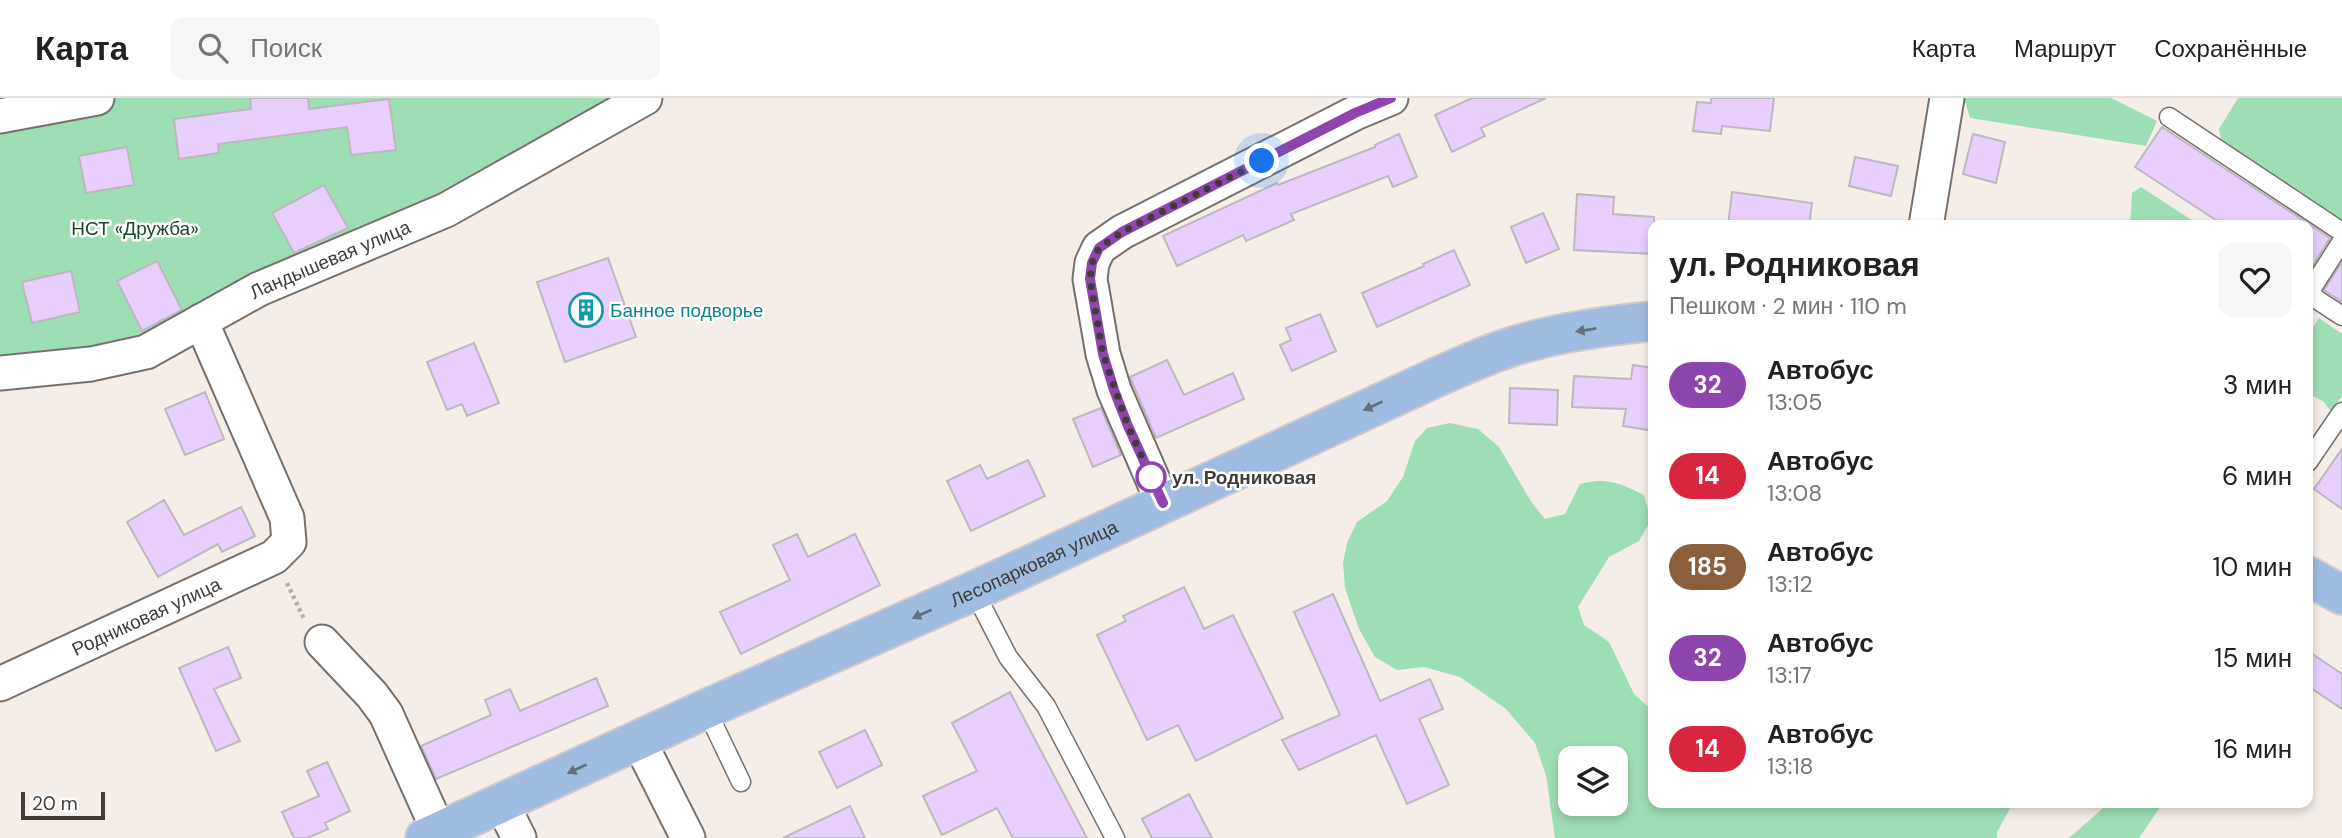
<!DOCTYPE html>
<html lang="ru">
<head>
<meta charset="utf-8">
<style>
  :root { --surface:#fff; --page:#f6f6f6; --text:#222; --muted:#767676; --line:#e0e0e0 }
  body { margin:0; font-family:"DM Sans",sans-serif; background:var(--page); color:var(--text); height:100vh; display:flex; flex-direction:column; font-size:26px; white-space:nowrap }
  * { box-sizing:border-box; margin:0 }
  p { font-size:23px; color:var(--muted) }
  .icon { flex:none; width:38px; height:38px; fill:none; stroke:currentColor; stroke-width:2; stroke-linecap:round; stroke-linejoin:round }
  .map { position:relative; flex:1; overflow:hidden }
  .details { position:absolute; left:1648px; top:122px; width:665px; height:588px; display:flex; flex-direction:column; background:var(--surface); border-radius:14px; box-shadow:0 4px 10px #0003 }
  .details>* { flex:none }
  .badge { padding:0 14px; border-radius:23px; font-size:24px; line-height:46px }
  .controls { position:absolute; left:1558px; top:648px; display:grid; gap:14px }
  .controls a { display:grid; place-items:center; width:70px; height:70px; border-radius:14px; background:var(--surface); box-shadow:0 4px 10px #0003; font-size:35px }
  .scale { position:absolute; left:21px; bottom:18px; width:84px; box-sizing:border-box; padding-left:7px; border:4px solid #3f3c3a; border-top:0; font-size:19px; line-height:24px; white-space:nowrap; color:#3f3c3a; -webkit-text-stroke:5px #fff; paint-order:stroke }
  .you { position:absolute; width:35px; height:35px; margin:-18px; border:5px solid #fff; border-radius:50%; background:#1a73e8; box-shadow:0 0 0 10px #1a73e833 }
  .map>.badge { position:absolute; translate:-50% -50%; box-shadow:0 0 0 4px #fff }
  .round { display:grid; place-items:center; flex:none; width:74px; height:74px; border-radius:14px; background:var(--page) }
  .overview { display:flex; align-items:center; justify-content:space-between; height:119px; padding:0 21px }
  h1 { font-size:33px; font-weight:700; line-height:52px }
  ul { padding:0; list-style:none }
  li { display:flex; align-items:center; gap:21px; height:91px; padding:0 21px }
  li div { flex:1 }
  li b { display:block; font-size:26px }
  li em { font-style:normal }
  li .badge { min-width:77px; font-weight:700; text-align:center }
  header { display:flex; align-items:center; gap:42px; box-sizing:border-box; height:98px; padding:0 35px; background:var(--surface); border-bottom:2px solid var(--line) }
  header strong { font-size:33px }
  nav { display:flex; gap:38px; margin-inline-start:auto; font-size:24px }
  .search { width:490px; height:63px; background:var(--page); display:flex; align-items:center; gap:18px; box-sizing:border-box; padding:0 24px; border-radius:14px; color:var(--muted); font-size:26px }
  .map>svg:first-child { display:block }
  .green { fill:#9edeb5; fill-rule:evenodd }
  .building { fill:#e7cefd; stroke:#bbb8be; stroke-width:2 }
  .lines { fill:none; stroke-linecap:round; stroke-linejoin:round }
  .service-casing { stroke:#77716d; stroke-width:21 }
  .minor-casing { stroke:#77716d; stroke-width:37 }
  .primary-casing { stroke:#cdcccc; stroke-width:42 }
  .path { stroke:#b5afab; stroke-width:4.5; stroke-dasharray:3.5 3.5; stroke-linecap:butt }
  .service { stroke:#fff; stroke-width:18 }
  .minor { stroke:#fff; stroke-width:33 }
  .primary { stroke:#a0bce0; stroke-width:38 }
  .oneway { fill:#666f7c }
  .line-casing { stroke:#fff; stroke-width:16 }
  .line { stroke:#8e44ad; stroke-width:10 }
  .walk { stroke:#3f3c3a; stroke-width:7; stroke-dasharray:0 12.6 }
  .stop-dot { fill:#fff; stroke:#8e44ad; stroke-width:3.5 }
  .labels { text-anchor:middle; stroke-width:5; stroke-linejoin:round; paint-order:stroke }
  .park-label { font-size:19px; fill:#17472d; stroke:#fff }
  .street-label { font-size:19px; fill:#3f3c3a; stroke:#fff }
  .culture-label { font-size:19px; fill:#0d838f; stroke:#fff; text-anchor:start }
  .stop-label { font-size:19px; font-weight:bold; fill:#3f3c3a; stroke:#fff; text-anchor:start }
</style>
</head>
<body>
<header>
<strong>Карта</strong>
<div class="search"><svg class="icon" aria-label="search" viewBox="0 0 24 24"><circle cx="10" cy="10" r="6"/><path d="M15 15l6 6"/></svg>Поиск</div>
<nav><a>Карта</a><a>Маршрут</a><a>Сохранённые</a></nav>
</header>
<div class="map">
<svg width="2342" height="740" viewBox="0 0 2342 740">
  <rect width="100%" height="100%" fill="#f4ede8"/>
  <path class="green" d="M0 0H664L471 115 226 226 183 254 0 281Z
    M1964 0H2111L2157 23 2146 48 1970 20Z
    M2238 0H2342V128L2222 46 2219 31Z
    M2141 89 2201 128H2130L2132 95Z
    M2319 220 2342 236V298L2331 314 2324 304 2308 295V230L2311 232Z
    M1450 325 1478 331 1499 349 1532 405 1545 421 1565 416 1580 386C1606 379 1620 385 1644 397L1651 422 1639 443 1609 459 1578 509 1584 527 1609 544 1634 596 1654 614V705H2013L1997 734V740H1555L1546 677 1535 645 1506 611 1460 579 1424 569 1397 572 1375 559 1359 531 1345 490 1343 465 1347 445 1357 424 1387 403 1403 379 1415 343 1427 330ZM1570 660H1615V705H1570Z
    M2109 705H2163L2139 740H2069Z"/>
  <path class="building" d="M250 0H308L309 11 389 1 396 52 351 57 347 29 218 46 219 55 179 61 174 21 251 11Z
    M1472 0H1546L1481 30 1485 38 1452 54 1435 17Z
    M1711 0H1774L1770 33 1722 28 1721 36 1693 33 1697 4 1711 5Z
    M2162 29 2330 140 2308 175V128H2225L2135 69Z
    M1399 36 1417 79 1393 89 1388 78 1291 116 1294 122 1246 143 1243 137 1177 168 1163 138 1277 85 1278 87 1375 49V47Z
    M1973 36 2005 44 1996 85 1963 76Z
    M127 49 134 87 86 95 79 58Z
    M1855 59 1898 68 1891 98 1849 88Z
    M324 87 348 130 294 155 272 115Z
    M1732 94 1812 105 1809 128H1728Z
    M1577 96 1614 99 1613 116 1654 119V156L1574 152Z
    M1543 115 1559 151 1526 165 1511 129Z
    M1454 152 1470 187 1377 229 1362 195 1424 168 1423 166Z
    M608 160 636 239 565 264 537 184Z
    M157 163 182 212 142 233 117 183Z
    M2342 164V204L2324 192Z
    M71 173 80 214 32 225 22 184Z
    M1320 216 1336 253 1292 273 1280 247 1291 242 1286 230Z
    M474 245 499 305 467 318 462 306 447 312 427 264Z
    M1167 262 1184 297 1233 275 1244 301 1156 340 1130 279Z
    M1633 267 1654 270V333L1623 328 1626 311 1572 309 1574 278 1631 281Z
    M1510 290 1558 292 1557 327 1509 325Z
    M205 294 224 341 185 357 165 311Z
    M1101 310 1121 357 1093 369 1073 321Z
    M2342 351V411L2314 391Z
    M1028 362 1045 398 971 433 947 383 980 367 987 381Z
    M164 402 184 437 241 409 255 438 222 454 218 446 158 479 127 424Z
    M797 436 808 459 855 436 880 487 741 556 720 514 790 482 773 447Z
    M1184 489 1204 531 1233 517 1283 620 1196 663 1178 627 1147 642 1097 537 1126 523 1123 518Z
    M1333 496 1380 603 1430 581 1443 611 1419 621 1449 687 1407 706 1376 637 1299 672 1282 642 1340 617 1294 514Z
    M228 549 241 580 214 591 240 643 216 653 179 570Z
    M2308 553 2342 576V611L2308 588Z
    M596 580 608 608 436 681 421 648 491 617 485 602 510 591 520 613Z
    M1010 594 1087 740H1013L997 710 942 737 923 698 977 673 952 625Z
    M865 632 882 667 837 690 819 654Z
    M327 664 350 713 325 725 328 731 307 740H294L282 714 319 698 307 673Z
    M1189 696 1212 740H1152L1142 721Z
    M850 708 865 740H783Z"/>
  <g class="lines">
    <g class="service-casing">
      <path id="service" d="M2169 19 2342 134
        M2342 143 2312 190 2313 199 2342 218
        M2308 364 2342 314
        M974 493 1008 559 1046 608 1115 740
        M706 611 741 684"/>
    </g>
    <g class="minor-casing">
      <g id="minor">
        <path d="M0 18 97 0"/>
        <path d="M1926 128 1947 0"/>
        <path id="s1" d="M0 275 91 266 146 254 259 191 446 112 645 0"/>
        <path d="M1163 405 1114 292 1103 256 1090 181 1092 165 1099 150 1122 134 1355 15 1391 0"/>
        <path d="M322 544 372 597 386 616 439 734"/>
        <path id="s2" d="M0 586 274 459 289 444 287 420 201 223"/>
        <path d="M639 643 688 740"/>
        <path d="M502 706 519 740"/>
      </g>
    </g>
    <g class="primary-casing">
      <g id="primary">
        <path d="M2308 478 2342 497"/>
        <path id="s3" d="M425 740 706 611 974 493 1435 280C1458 270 1481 259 1505 251 1552 235 1604 228 1654 223"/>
      </g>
    </g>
    <path class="path" d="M287 485 304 521"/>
    <use href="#service" class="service"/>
    <use href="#minor" class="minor"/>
    <use href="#primary" class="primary"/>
  </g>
  <defs><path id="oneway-solid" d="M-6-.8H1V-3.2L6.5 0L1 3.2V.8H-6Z" transform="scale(1.75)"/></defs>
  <g class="oneway">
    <use href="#oneway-solid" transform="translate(1586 232) rotate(171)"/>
    <use href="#oneway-solid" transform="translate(1373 308) rotate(155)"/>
    <use href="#oneway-solid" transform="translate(922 516) rotate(156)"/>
    <use href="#oneway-solid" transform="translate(577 671) rotate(155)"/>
  </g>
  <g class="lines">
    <g class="line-casing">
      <path id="line" d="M1163 405 1128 328 1114 292 1103 256 1090 181 1092 165 1099 150 1122 134 1355 15 1391 0"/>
    </g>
    <use href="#line" class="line"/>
    <path class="walk" d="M1151 379 1154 385 1128 328 1103 256 1090 181 1092 165 1099 150 1122 134 1262 63"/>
  </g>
  <defs>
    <g id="building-ring" transform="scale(1.75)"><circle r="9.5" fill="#fff" stroke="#0f9aa8" stroke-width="1.5"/><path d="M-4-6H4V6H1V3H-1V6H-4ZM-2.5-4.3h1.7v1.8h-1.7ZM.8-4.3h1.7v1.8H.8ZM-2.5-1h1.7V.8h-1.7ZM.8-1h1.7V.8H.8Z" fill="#0f9aa8"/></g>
  </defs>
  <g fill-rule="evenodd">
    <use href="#building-ring" x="586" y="212"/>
  </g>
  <circle class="stop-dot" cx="1151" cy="379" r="14"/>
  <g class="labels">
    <g class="park-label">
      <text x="135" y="137">НСТ «Дружба»</text>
    </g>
    <g class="street-label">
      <text dy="7" stroke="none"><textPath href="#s1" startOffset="354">Ландышевая улица</textPath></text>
      <text dy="7" stroke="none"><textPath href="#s3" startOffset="668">Лесопарковая улица</textPath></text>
      <text dy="7" stroke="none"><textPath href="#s2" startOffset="161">Родниковая улица</textPath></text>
    </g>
    <g class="culture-label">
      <text x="610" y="219">Банное подворье</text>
    </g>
    <g class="stop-label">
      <text x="1172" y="386">ул. Родниковая</text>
    </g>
  </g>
</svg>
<div class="controls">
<a><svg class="icon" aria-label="layers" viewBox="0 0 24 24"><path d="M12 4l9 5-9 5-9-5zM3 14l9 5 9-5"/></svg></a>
</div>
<div class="scale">20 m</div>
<div class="you" style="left:1262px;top:63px"></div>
<section class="details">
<div class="overview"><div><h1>ул. Родниковая</h1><p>Пешком · 2 мин · 110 m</p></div><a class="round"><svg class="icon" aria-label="heart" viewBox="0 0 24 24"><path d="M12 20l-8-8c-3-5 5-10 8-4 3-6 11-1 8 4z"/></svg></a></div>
<ul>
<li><span class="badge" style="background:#8e44ad;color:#fff">32</span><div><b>Автобус</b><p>13:05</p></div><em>3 мин</em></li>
<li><span class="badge" style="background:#d7263d;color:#fff">14</span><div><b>Автобус</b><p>13:08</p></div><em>6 мин</em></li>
<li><span class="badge" style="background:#8b5e3c;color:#fff">185</span><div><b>Автобус</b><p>13:12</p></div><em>10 мин</em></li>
<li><span class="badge" style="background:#8e44ad;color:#fff">32</span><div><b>Автобус</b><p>13:17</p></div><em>15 мин</em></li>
<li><span class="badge" style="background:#d7263d;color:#fff">14</span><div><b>Автобус</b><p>13:18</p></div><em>16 мин</em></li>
</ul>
</section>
</div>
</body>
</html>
